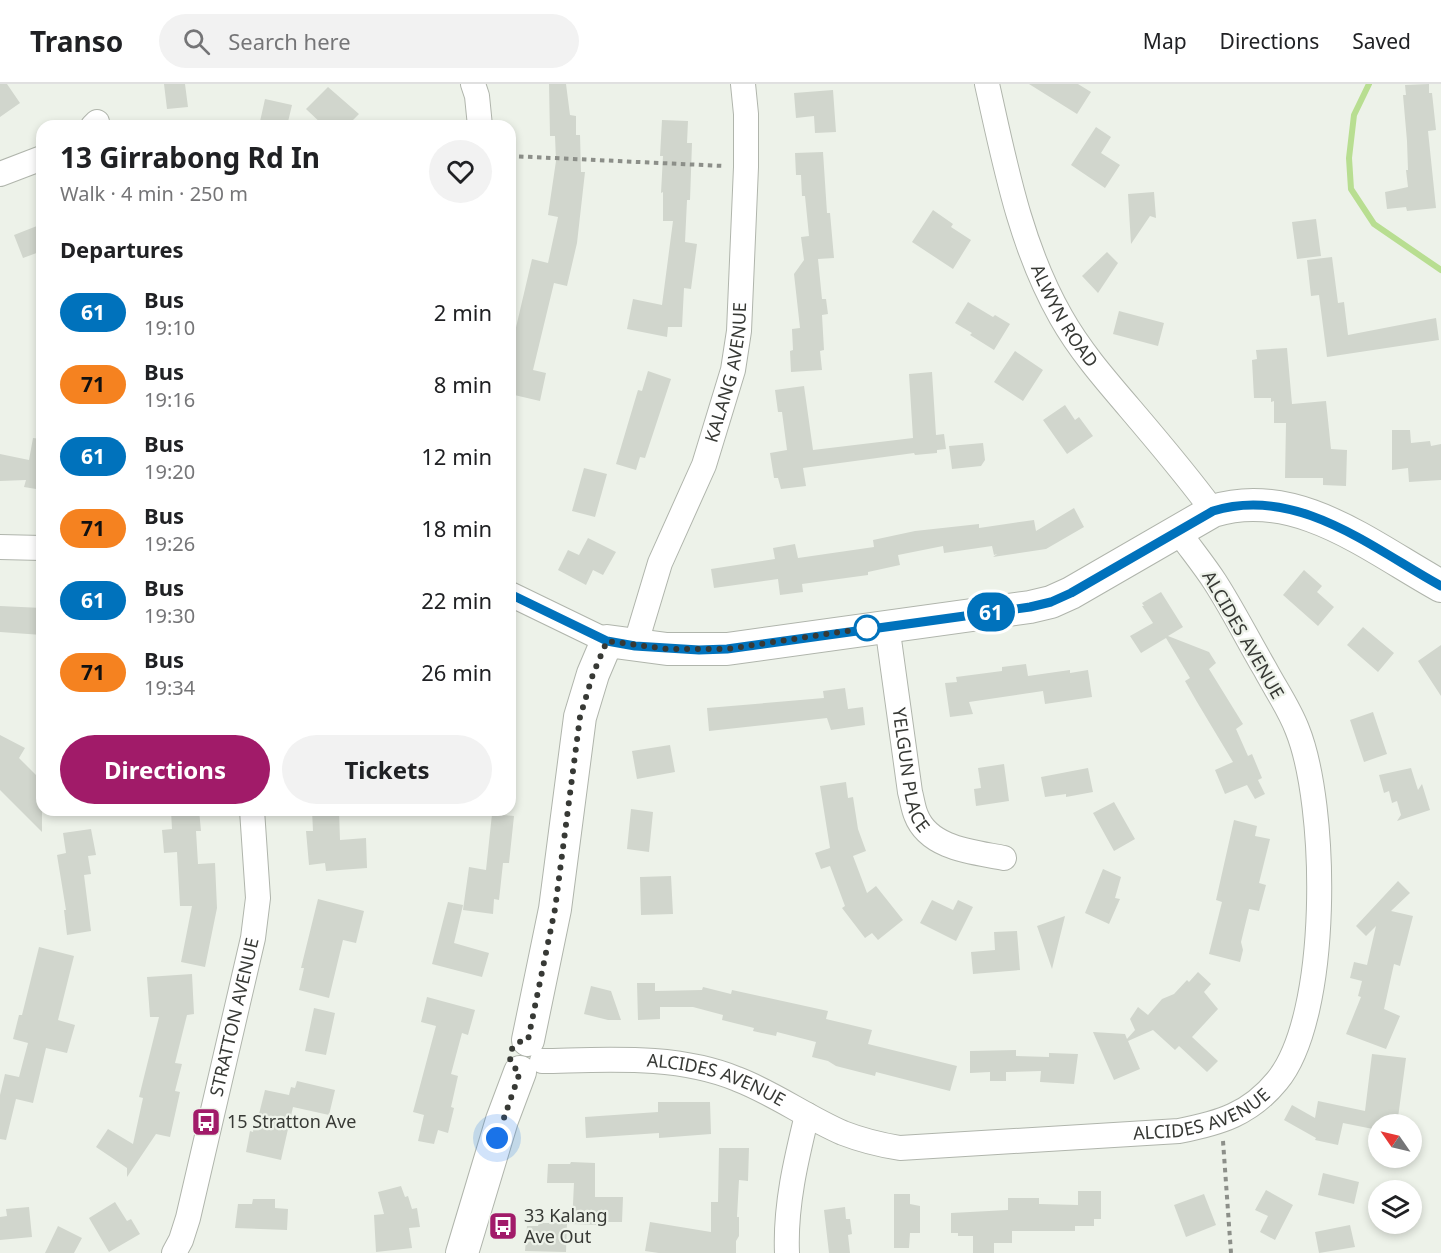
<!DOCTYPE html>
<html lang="en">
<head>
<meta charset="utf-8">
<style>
  :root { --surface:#fff; --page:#f2f2f2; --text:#202124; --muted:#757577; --line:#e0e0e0; --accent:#a11b69 }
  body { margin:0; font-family:"Noto Sans",sans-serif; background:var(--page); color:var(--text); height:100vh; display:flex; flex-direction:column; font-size:22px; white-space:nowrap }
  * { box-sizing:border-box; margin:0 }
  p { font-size:20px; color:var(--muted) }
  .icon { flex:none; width:33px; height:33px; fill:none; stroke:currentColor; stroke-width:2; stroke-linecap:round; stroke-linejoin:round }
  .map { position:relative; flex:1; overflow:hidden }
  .sheet { position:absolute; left:36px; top:36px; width:480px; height:696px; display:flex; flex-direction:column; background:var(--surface); border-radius:18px; box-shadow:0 3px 9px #0003 }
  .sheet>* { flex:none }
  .badge { padding:0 12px; border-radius:20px; font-size:21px; line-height:39px }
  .needle { width:39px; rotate:304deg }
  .tools { position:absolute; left:1368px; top:1030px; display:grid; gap:12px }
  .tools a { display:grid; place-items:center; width:54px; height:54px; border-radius:50%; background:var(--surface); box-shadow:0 3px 9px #0003; font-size:30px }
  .you { position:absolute; width:30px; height:30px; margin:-15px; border:4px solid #fff; border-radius:50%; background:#1a73e8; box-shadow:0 0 0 9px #1a73e833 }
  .map>.badge { position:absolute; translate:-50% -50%; box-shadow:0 0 0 3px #fff }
  h2 { padding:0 24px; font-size:22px; line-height:54px }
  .round { display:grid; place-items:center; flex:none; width:63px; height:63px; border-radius:32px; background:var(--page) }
  .head { display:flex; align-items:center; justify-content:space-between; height:102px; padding:0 24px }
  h1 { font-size:28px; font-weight:700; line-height:45px }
  .primary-button { display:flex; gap:12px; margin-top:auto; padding:12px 24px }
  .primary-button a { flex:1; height:69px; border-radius:36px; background:var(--accent); color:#fff; font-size:24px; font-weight:700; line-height:69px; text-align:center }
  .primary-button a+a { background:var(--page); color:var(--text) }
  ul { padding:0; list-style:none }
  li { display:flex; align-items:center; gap:18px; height:72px; padding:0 24px }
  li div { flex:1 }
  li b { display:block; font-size:22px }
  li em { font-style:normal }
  li .badge { min-width:66px; font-weight:700; text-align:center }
  header { display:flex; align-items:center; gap:36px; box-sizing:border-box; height:84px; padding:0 30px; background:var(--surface); border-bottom:2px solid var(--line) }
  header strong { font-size:28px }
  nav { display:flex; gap:33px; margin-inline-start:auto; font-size:21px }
  .search { width:420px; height:54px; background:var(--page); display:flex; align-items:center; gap:15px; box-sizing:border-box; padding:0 21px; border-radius:33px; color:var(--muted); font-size:22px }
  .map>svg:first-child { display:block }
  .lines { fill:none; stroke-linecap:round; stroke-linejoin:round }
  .stream { stroke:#b8de91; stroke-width:6 }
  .building { fill:#d1d6cd }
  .minor-casing { stroke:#b0b5ac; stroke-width:26 }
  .tertiary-casing { stroke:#b0b5ac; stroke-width:34 }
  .path { stroke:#8c8f89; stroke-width:4; stroke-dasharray:4.5 4.5; stroke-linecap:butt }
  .minor { stroke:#fff; stroke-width:24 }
  .tertiary { stroke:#fff; stroke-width:32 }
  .line-casing { stroke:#fff; stroke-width:14 }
  .line { stroke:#0072bc; stroke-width:9 }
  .walk { stroke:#373935; stroke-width:6; stroke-dasharray:0 10.8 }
  .stop-dot { fill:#fff; stroke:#0072bc; stroke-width:3 }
  .labels { text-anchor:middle; stroke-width:4.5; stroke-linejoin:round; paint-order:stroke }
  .street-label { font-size:18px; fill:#373935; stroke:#edf2e9 }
  .poi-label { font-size:18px; fill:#373935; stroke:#edf2e9; text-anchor:start }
</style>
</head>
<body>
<header>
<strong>Transo</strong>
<div class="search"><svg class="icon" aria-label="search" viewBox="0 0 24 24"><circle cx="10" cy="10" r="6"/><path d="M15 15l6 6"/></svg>Search here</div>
<nav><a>Map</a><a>Directions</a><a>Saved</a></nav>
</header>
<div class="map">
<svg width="1441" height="1169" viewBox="0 0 1441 1169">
  <rect width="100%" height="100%" fill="#edf2e9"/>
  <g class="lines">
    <path class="stream" d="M1369 0 1354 31 1349 74 1351 105 1374 140 1441 186"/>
  </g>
  <path class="building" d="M0 0H7L20 19 0 33Z
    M164 0H185L188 23 167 25Z
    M549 0H566L570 31 576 32V51H580L581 88H585L577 159 567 202 554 199 533 286 546 289 540 317 510 310V269L532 175 548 179 558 133 548 131 556 77 555 52H550Z
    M1029 0H1078L1091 8 1077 30Z
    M1429 0V9H1432L1436 46 1428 47 1436 124 1407 127 1406 123 1387 125 1385 108 1408 103 1406 86H1408L1407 57 1403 11H1406L1405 1Z
    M328 3 359 30 347 42H324L306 25Z
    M833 6 836 48 815 49 814 32 796 34 794 9Z
    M265 15 292 21 287 42H259Z
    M662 36 688 37 687 59H692L690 116H687L685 158 697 160 691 205 684 204 682 243H668L667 253 627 245 633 215 662 221 673 137H663V108L661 109 663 72H660Z
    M1096 43 1111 53 1101 69 1120 81 1105 104 1071 81Z
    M823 68 827 129H830L834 174 818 175 822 215H826L828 230 822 231 824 266 820 267 822 286 791 288 790 267 793 266 792 245 800 244 794 190 804 176 801 153 809 152 805 112H802L801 91H796L795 69Z
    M1154 108 1156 134 1150 132 1131 160 1128 110Z
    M933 126 953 140 951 143 971 156 953 185 912 158Z
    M1316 135 1321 172 1297 175 1292 138Z
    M42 140V167L23 174 14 151Z
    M1107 168 1118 179 1098 209 1082 192Z
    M1332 173 1338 219 1344 218 1348 251 1436 234 1439 256 1327 273 1319 211 1311 212 1307 176Z
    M968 218 993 233 995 231 1010 240 994 266 970 251 972 249 955 239Z
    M1119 227 1164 239 1158 262 1113 250Z
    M1287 264 1292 320 1326 317 1331 365 1347 366 1346 402 1323 401V394H1285L1286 339H1274V317L1271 318V314H1254L1252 276 1257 275 1256 266Z
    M1015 267 1043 286 1023 317 994 298Z
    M648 287 671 295 645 374 640 373 636 386 616 380 638 306 642 307Z
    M932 288 936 351 944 350 946 365 937 366V369L915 371 914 369 803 384 806 402 781 405 778 394H774L770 369 787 366 782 328H778L775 306 804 302 813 366 913 354 909 290Z
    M1065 321 1075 336 1079 333 1093 352 1067 370 1043 336Z
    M1392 346H1410L1411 359 1430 357 1431 362 1441 360V396L1409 398 1408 384 1392 386Z
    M33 354 42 355V406L24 403 26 396 0 397V370L29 376Z
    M983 359 985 376 981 382 952 385 949 362Z
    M584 384 607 390 595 433 572 427Z
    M1074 424 1084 443 1046 465 993 473 997 470 994 471 992 462 944 469 943 462 898 471 900 481 868 488V491L802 500 803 508 780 511 778 495 714 504 711 485 775 475 773 464 795 460 798 474 874 463 873 456 915 447 979 440V444L1034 436 1036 447Z
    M588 454 616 468 603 491 593 486 586 501 558 486 568 466 579 471Z
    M1304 486 1322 502 1317 508 1334 523 1318 542 1283 511Z
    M1161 508 1183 543 1168 552 1209 568 1216 579 1209 585 1243 640 1236 645 1248 672 1252 670 1262 694 1258 696 1265 710 1255 715 1247 701 1225 710 1215 686 1233 678 1197 618 1185 597 1190 594 1166 554 1141 569 1130 552 1153 539 1142 522H1144L1142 519Z
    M0 522 42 524V551L0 548Z
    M1363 543 1394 569 1378 588 1347 561Z
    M1441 561V612L1418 577Z
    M1026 580 1028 592 1070 586V589L1088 586 1092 613 1045 620 1043 607 969 618 973 630 950 633 945 599 957 598 956 593 1002 587V583Z
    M845 604 848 625 863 623 865 641 831 646 827 634 709 647 707 624 824 614 823 607Z
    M1373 628 1387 670 1364 678 1350 636Z
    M0 651 25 664 19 674 42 697V748L0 706Z
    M670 661 675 688 637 695 632 667Z
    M1004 680 1009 717 976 722 974 705 981 704 978 684Z
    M1088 684 1093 708 1066 713V710L1045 713 1041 693Z
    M1411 684 1418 706 1422 700 1430 726 1397 737 1401 731 1397 717 1392 719 1389 707 1384 709 1379 691Z
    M846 698 848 714 853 713 858 745 866 767 853 772 867 809 876 802 903 836 878 856 872 849 865 854 842 824 845 822 830 782 821 785 815 769 830 764 820 702Z
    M1114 718 1135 755 1114 767 1093 729Z
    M631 725 653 728 649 768 627 765Z
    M189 726H199L201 747H196L198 780 215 779 217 824 205 883 181 878 192 822H180L177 768 164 769 162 746 172 745 171 727Z
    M312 726H339L340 756 366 754 367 784 326 787 325 779 309 781 306 747H313Z
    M492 730 514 732 509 779H503L499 816 494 815 493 830 463 826 469 783 486 786Z
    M1234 736 1257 742 1255 752 1270 755 1259 799 1266 801 1259 827 1249 825 1241 858 1243 866 1240 878 1209 870 1222 818 1216 816Z
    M91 745 96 771 88 772 91 790 84 791 91 847 67 851 64 826H66L57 771 66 769 63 749Z
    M1103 785 1121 793 1115 814 1120 815 1109 840 1085 829Z
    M671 792 673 830 641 831 640 793Z
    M1398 797 1410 809 1391 827 1413 832 1400 882 1394 880 1384 925 1400 932 1386 965 1346 950 1361 913 1358 912 1362 897 1350 894 1354 878 1367 881 1376 842 1366 852 1356 842Z
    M318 815 364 827 356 859 343 856 329 914 299 906 304 884H301Z
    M932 816 953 826 958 816 973 823 956 857 920 839Z
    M448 818 463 821 454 859 489 869 482 893 432 880Z
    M1065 832 1052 885 1037 842Z
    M1017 847 1020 886 973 890 971 868 995 866 994 848Z
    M39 863 74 872 58 936 75 941 67 969 46 964 33 1019 16 1015 6 1056 0 1055V1011L5 990 19 993 28 959 13 955 19 931H22Z
    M1198 888 1211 900 1204 908 1218 925 1192 953 1218 977 1207 988 1179 962 1175 966 1153 946 1128 957 1140 985 1114 996 1093 948 1125 950 1127 955 1135 946 1130 935 1138 923 1148 931 1162 915 1174 910 1187 896 1189 898Z
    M192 890 194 930 187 931 175 979 182 980 175 1007 180 1008 170 1053 156 1050 127 1093V1084L96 1063 108 1045 133 1060 143 1014 139 1013 159 933H150L147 893Z
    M637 899H655V907L702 906 703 903 731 910 732 906 828 927 826 935 872 946 868 960 957 982 950 1007 876 988 875 992 836 982 828 977 812 973 816 958 777 948 776 952 753 947 754 944 722 936 723 931 693 923H660V935L638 936Z
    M591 902 611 907 621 936H608L584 930Z
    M427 913 475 926 468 951 462 949 451 990 458 992 451 1023 454 1024 448 1049 438 1046 434 1060 418 1057 424 1031 413 1028 436 942 421 938Z
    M314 924 335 929 326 971 305 967Z
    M1016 966V972L1049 973V969L1078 970 1074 1000 1040 998 1041 987 1006 988V997H990V988L970 989V967Z
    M1372 970 1406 974 1397 1041H1378V1046L1343 1039 1338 1061 1315 1056 1316 1054 1284 1036 1292 1021 1315 1034 1318 1017 1365 1027Z
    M297 997 335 1006 329 1031 293 1023 281 1076 246 1068 250 1047 253 1048 257 1029 259 1030 265 1006 289 1011 291 1003 295 1004Z
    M658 1018H710L711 1050 659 1054V1049L586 1054 585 1033 658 1028Z
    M719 1064H749L748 1097 739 1096 737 1133H739V1152L736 1157V1169H659L645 1167 650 1138 711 1148V1118H718Z
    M571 1078 595 1079V1113H623L622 1138H601V1141L572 1140 574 1099H547L548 1080H570Z
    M1323 1089 1359 1098 1354 1120 1318 1111Z
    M401 1102 405 1113 408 1112 412 1125 417 1124 420 1143 409 1144 412 1164 376 1168 374 1131 384 1130 378 1108Z
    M1266 1106 1293 1121 1275 1156 1260 1148 1268 1132 1255 1126Z
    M1078 1107H1101V1135H1094V1142H1075V1147H1012V1159H994V1169H973V1152H958V1149H951V1129L1008 1126V1114H1039V1120L1078 1121Z
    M894 1110H910V1120L920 1122V1149H910L909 1164H894Z
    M1204 1110 1216 1141 1186 1153 1174 1121Z
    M253 1115H275V1124L288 1125 287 1146 235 1144 238 1120H252Z
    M115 1118 127 1137 131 1135 140 1150 109 1168 89 1134Z
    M29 1123 32 1153 0 1156V1133L7 1132 6 1125Z
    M845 1123 846 1135H850L852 1150 848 1151 850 1169H829L824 1126Z
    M539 1139H567L566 1168 525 1167 527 1142H538Z
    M1350 1141 1355 1163 1319 1169 1315 1148Z
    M58 1142 82 1154 74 1169H45Z"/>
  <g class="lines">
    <g class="minor-casing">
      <g id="minor">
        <path d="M473 0 477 12 480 42"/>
        <path id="s1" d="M987 0C1005 80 1020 161 1061 233 1079 265 1103 293 1127 321 1156 355 1186 390 1213 427"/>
        <path d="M93 42 97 38"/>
        <path d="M0 90 42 74"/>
        <path d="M0 463 42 464"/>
        <path d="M510 510 607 557"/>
        <path id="s2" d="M887 541 910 708C912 715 913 724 916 731 929 765 974 768 1004 774"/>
        <path id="s3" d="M635 562 660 479 704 381 733 286 739 247 746 83V30L743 0"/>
        <path id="s4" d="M542 977C606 976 676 970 737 995 774 1009 806 1033 843 1049 861 1056 881 1061 900 1064L1179 1047C1220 1039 1250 1030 1277 997 1331 932 1328 721 1297 645 1289 624 1275 604 1265 585 1248 556 1233 526 1215 498 1204 481 1190 464 1178 447"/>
        <path id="s5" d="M174 1169 181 1156 188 1134 253 854 258 814 252 726"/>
        <path d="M787 1169C785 1122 796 1076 807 1031"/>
      </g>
    </g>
    <g class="tertiary-casing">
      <path id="tertiary" d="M528 956 555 825 580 633 593 590 607 557 667 565H727L1030 523 1051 518 1071 509 1213 427C1297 401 1372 464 1441 502
        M462 1169 502 1036 520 988"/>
    </g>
    <path class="path" d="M510 72 724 82
      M1223 1057 1231 1169"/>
    <use href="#minor" class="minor"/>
    <use href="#tertiary" class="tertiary"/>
  </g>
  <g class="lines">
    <g class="line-casing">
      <path id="line" d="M510 510 607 557 635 562 699 566 727 565 1030 523 1051 518 1071 509 1213 427C1297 401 1372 464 1441 502"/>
    </g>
    <use href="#line" class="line"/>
    <path class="walk" d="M497 1054 520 988C503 978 509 957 528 956L555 825 580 633 593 590 607 557 667 565H727L867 544"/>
  </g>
  <defs>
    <g id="bus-square" transform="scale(1.5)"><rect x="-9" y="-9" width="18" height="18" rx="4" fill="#a11b69" stroke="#edf2e9"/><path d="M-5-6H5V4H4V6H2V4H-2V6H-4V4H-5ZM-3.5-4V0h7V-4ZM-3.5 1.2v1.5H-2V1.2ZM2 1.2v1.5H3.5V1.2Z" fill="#fff"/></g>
  </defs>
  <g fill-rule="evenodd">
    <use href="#bus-square" x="206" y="1038"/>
    <use href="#bus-square" x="503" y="1142"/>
  </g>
  <circle class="stop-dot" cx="867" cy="544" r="12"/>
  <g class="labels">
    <g class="street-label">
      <text dy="6" stroke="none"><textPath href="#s1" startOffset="246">ALWYN ROAD</textPath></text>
      <text dy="6" stroke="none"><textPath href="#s3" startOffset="290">KALANG AVENUE</textPath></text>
      <text transform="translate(1243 551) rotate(60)" y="6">ALCIDES AVENUE</text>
      <text dy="6" stroke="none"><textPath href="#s2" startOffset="147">YELGUN PLACE</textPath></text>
      <text dy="6" stroke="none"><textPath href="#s5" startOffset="244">STRATTON AVENUE</textPath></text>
      <text dy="6" stroke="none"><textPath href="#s4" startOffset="177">ALCIDES AVENUE</textPath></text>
      <text dy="6" stroke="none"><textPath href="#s4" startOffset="681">ALCIDES AVENUE</textPath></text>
    </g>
    <g class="poi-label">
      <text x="227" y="1044">15 Stratton Ave</text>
      <text x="524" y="1138">33 Kalang<tspan x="524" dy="21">Ave Out</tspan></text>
    </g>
  </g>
</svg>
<div class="tools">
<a><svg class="needle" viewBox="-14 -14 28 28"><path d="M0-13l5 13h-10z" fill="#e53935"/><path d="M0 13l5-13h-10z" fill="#757577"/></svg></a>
<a><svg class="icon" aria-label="layers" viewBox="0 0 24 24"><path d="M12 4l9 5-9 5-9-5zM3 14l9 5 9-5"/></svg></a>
</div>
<div class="you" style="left:497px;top:1054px"></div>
<b class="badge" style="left:991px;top:528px;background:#0072bc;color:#fff">61</b>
<section class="sheet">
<div class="head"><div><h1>13 Girrabong Rd In</h1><p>Walk · 4 min · 250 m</p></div><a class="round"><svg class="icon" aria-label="heart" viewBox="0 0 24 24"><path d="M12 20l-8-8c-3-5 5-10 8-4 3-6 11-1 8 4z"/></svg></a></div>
<h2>Departures</h2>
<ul>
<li><span class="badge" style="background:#0072bc;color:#fff">61</span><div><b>Bus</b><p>19:10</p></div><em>2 min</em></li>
<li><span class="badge" style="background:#f58220;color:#111">71</span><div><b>Bus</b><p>19:16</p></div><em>8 min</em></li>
<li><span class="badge" style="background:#0072bc;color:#fff">61</span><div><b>Bus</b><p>19:20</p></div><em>12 min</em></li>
<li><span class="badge" style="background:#f58220;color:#111">71</span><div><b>Bus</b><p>19:26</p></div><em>18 min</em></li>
<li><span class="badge" style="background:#0072bc;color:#fff">61</span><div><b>Bus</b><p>19:30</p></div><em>22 min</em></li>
<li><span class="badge" style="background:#f58220;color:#111">71</span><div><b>Bus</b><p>19:34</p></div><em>26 min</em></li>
</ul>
<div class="primary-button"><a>Directions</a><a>Tickets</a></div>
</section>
</div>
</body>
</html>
